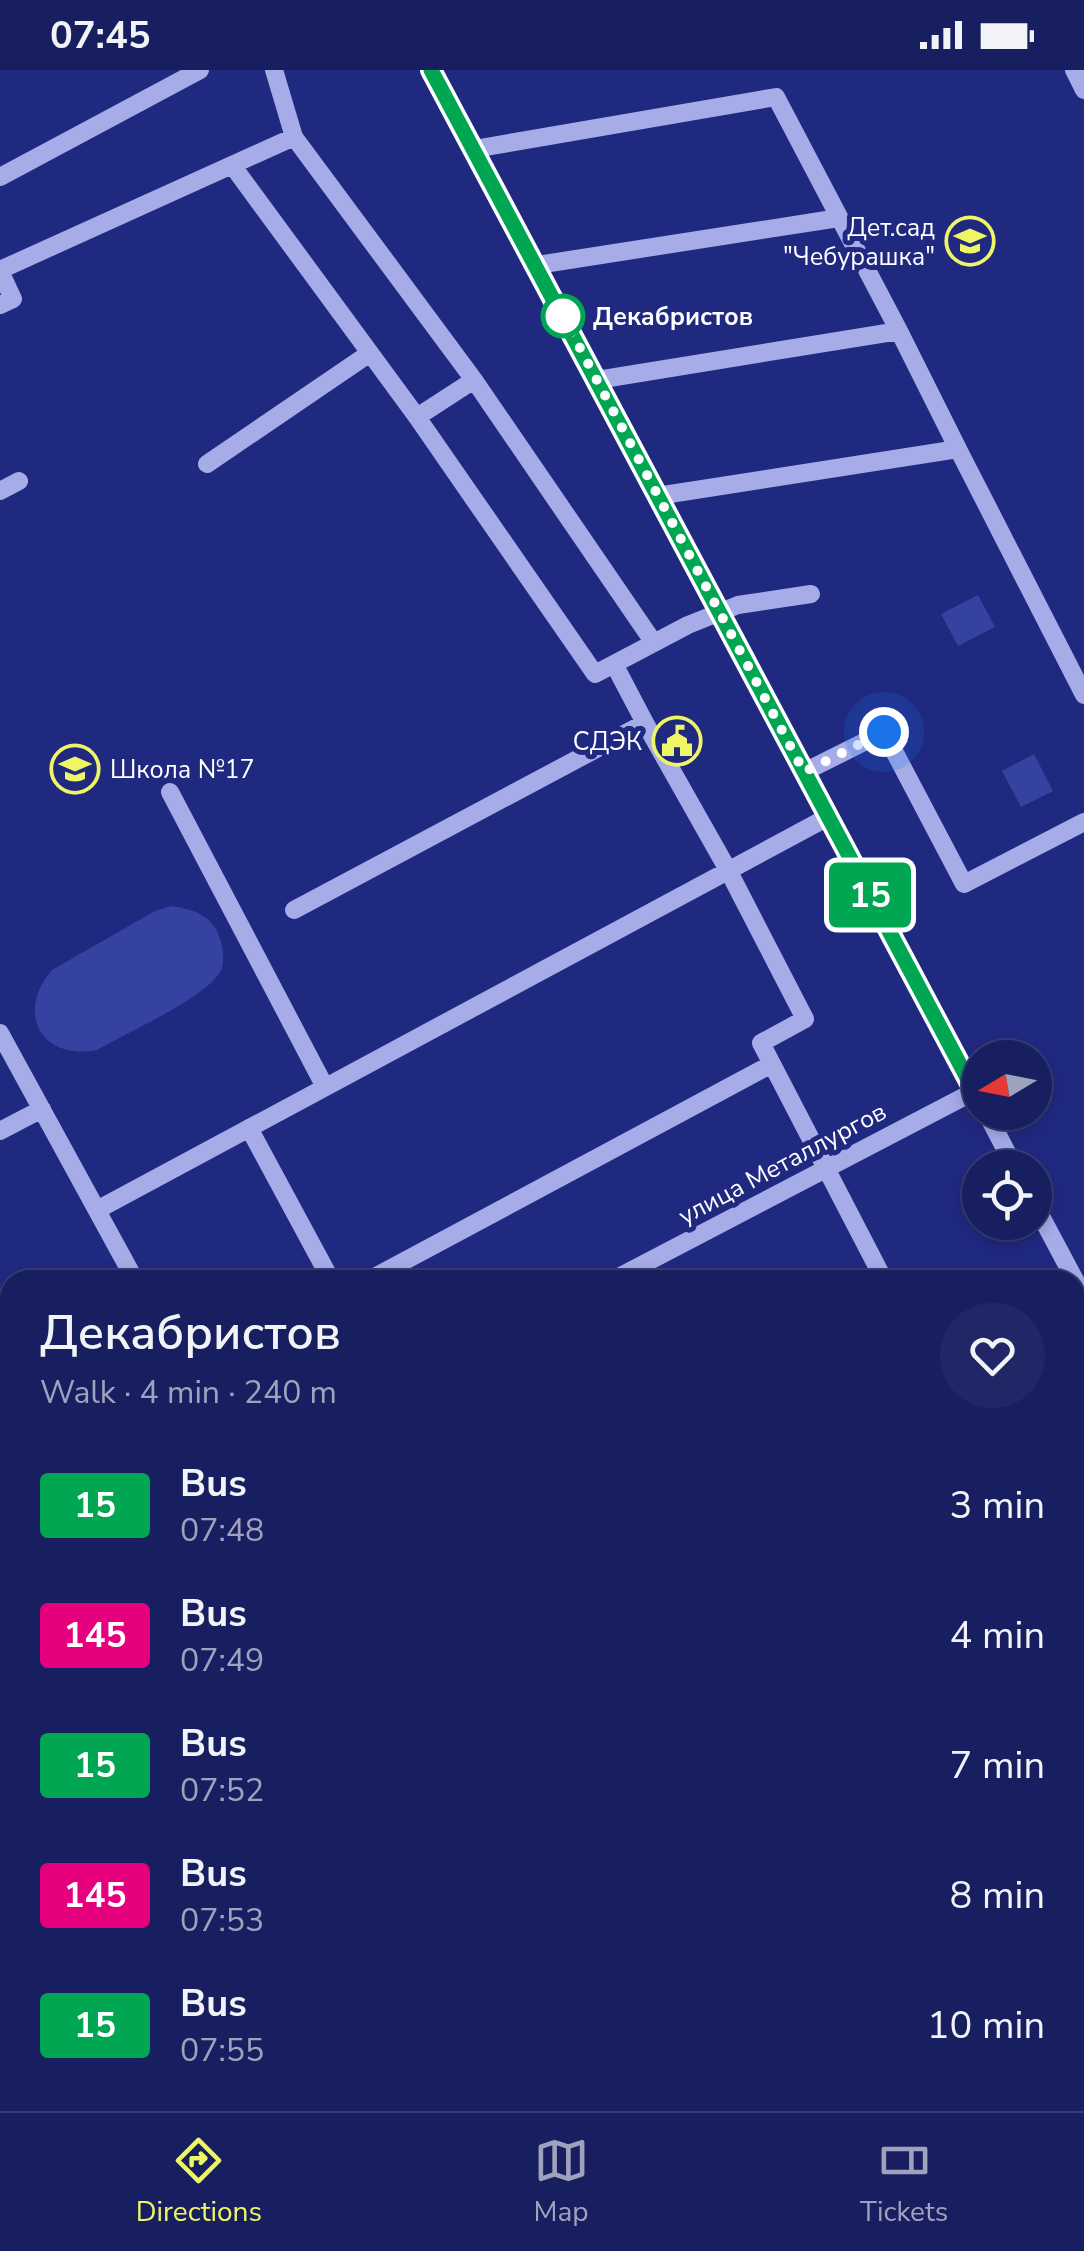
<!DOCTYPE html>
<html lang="en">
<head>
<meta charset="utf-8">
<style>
  :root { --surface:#181f60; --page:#212766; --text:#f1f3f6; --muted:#9fa2bd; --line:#363d75; --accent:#eff665 }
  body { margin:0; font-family:"Nunito Sans",sans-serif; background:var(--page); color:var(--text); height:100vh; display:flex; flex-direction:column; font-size:38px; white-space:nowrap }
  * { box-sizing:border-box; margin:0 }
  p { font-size:32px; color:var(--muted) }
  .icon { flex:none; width:55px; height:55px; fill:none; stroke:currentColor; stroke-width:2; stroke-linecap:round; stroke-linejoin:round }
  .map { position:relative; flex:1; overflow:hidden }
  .sheet { position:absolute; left:0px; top:1200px; width:1085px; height:842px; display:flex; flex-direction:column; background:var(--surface); border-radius:30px 30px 0 0; box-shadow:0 5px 15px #0003,0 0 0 2px var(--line) }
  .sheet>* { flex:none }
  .badge { padding:0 20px; border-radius:8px; font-size:35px; line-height:65px }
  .needle { width:65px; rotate:260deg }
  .buttons { position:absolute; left:962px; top:970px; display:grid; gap:20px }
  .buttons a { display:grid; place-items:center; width:90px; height:90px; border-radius:50%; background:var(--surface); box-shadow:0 5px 15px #0003,0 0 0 2px var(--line); font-size:50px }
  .you { position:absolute; width:50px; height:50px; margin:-25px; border:8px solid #fff; border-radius:50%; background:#1a73e8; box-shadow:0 0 0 15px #1a73e833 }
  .map>.badge { position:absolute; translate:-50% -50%; box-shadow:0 0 0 5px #fff }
  .round { display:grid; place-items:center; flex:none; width:105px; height:105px; border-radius:52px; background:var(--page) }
  .overview { display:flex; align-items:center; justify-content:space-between; height:170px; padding:0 40px }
  h1 { font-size:48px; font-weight:600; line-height:75px }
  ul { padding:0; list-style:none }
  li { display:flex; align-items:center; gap:30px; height:130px; padding:0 40px }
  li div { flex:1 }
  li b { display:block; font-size:38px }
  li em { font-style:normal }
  li .badge { min-width:110px; font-weight:700; text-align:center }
  .status { display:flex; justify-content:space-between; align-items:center; height:70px; padding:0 50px; background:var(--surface); direction:ltr }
  .status svg { height:28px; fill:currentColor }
  .menu { display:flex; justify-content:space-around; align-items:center; height:140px; border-top:2px solid var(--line); background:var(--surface); font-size:28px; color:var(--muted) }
  .menu a { display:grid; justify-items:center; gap:5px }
  .menu .active { color:var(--accent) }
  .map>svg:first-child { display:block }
  .green { fill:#3642a0 }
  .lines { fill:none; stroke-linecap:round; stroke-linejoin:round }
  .minor { stroke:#a5ace8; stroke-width:18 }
  .line-casing { stroke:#fff; stroke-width:22 }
  .line { stroke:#00a651; stroke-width:15 }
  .walk { stroke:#fff; stroke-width:10; stroke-dasharray:0 18 }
  .stop-dot { fill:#fff; stroke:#00a651; stroke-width:5 }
  .labels { text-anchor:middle; stroke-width:10; stroke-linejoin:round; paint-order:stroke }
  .poi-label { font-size:25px; fill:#fff; stroke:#202980; text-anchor:end }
  .stop-label { font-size:25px; font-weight:bold; fill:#fff; stroke:#202980; text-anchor:start }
  .street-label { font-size:25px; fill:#fff; stroke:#202980 }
</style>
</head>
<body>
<div class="status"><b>07:45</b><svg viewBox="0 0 49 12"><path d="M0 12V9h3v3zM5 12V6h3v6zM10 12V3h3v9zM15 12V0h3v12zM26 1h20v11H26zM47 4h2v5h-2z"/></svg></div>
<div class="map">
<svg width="1084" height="2041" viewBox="0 0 1084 2041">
  <rect width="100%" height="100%" fill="#202980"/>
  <path class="green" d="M978 525 995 557 958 576 941 544Z
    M1034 684 1053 721 1021 737 1002 701Z
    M172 836C194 840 213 845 220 869 223 878 225 890 221 900 210 926 124 964 97 980 41 991 15 942 52 900L155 841Z
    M0 1429 10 1447V1624L0 1614Z
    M1075 1920 1084 1937V2041H903L898 2033 1075 2032Z"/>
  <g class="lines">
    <path class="minor" d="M431 0 980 1031
      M1074 0 1084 20
      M294 67 474 310 417 347
      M474 79 776 27 899 261 597 310
      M232 95 417 347 595 604 688 555 738 535 811 524
      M0 107 200 0
      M537 195 839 148
      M0 200 294 67 274 0
      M0 201 13 229 0 235
      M474 310 654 573
      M958 379 1084 625
      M207 394 370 283
      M0 421 19 411
      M657 426 958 379 899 261
      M645 653 728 800 805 949 761 973 884 1210
      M804 702 884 662 964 814 1084 752
      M170 722 325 1017
      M294 840 645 653 614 594
      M0 963 135 1210
      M986 1042 1015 1098
      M249 1058 331 1210
      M0 1061 42 1039
      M1035 1135 1084 1227
      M97 1140 828 747
      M369 1210 772 994
      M613 1210 975 1021
      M0 1314 10 1309
      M1075 1327 1084 1322
      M1075 1485 1084 1502
      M1075 1550 1084 1545
      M1075 1688 1084 1684
      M0 1715 10 1709
      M1075 1788 1084 1783
      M0 1924 10 1942
      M0 2012 10 2007
      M58 2032 63 2041
      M577 2032 582 2041
      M672 2032 677 2041
      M868 2032 872 2041
      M423 2041 439 2032
      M598 2041 614 2032"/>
  </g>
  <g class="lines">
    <g class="line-casing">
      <path id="line" d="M431 0 980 1032"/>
    </g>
    <use href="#line" class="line"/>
    <path class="walk" d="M563 246 804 702 884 662"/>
  </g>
  <defs>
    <g id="school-ring" transform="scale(2.5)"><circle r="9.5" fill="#202980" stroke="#eff665" stroke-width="1.5"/><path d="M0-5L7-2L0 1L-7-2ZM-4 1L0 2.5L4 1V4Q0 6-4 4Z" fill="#eff665"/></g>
    <g id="civic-ring" transform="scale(2.5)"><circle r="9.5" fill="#202980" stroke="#eff665" stroke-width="1.5"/><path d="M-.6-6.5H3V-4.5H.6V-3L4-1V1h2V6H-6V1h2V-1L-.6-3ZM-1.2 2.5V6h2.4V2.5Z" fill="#eff665"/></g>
  </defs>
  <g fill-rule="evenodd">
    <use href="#school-ring" x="970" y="171"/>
    <use href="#civic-ring" x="677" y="671"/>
    <use href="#school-ring" x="75" y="699"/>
  </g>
  <circle class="stop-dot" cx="563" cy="246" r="20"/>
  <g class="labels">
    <g class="poi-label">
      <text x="935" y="166">Дет.сад<tspan x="935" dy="29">"Чебурашка"</tspan></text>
      <text x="642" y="680">СДЭК</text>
      <text x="110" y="708" text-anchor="start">Школа №17</text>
    </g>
    <g class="stop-label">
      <text x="593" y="255">Декабристов</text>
    </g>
    <g class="street-label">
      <text transform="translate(782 1093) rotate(-28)" y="9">улица Металлургов</text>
    </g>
  </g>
</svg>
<div class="buttons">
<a><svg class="needle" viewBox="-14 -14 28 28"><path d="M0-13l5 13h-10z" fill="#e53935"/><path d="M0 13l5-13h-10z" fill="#9fa2bd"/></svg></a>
<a><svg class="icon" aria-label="locate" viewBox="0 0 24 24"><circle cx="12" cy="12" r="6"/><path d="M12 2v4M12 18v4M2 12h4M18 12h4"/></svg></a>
</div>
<div class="you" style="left:884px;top:662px"></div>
<b class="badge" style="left:870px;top:825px;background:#00a651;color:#fff">15</b>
<section class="sheet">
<div class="overview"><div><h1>Декабристов</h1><p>Walk · 4 min · 240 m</p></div><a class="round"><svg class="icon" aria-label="heart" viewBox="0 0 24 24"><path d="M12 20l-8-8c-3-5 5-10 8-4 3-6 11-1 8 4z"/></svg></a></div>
<ul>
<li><span class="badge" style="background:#00a651;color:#fff">15</span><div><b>Bus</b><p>07:48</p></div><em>3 min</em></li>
<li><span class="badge" style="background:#e6007e;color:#fff">145</span><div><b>Bus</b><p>07:49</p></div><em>4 min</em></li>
<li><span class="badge" style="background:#00a651;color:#fff">15</span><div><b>Bus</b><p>07:52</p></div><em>7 min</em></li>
<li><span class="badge" style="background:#e6007e;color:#fff">145</span><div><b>Bus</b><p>07:53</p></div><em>8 min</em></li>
<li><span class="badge" style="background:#00a651;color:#fff">15</span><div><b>Bus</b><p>07:55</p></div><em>10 min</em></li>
</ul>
</section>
</div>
<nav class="menu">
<a class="active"><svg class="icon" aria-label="directions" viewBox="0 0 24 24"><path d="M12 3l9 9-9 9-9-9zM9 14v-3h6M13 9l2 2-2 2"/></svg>Directions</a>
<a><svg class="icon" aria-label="map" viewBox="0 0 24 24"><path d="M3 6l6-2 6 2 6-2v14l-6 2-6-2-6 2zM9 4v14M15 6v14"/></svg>Map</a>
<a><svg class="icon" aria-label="tickets" viewBox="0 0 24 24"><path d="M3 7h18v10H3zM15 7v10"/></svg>Tickets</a>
</nav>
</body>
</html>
